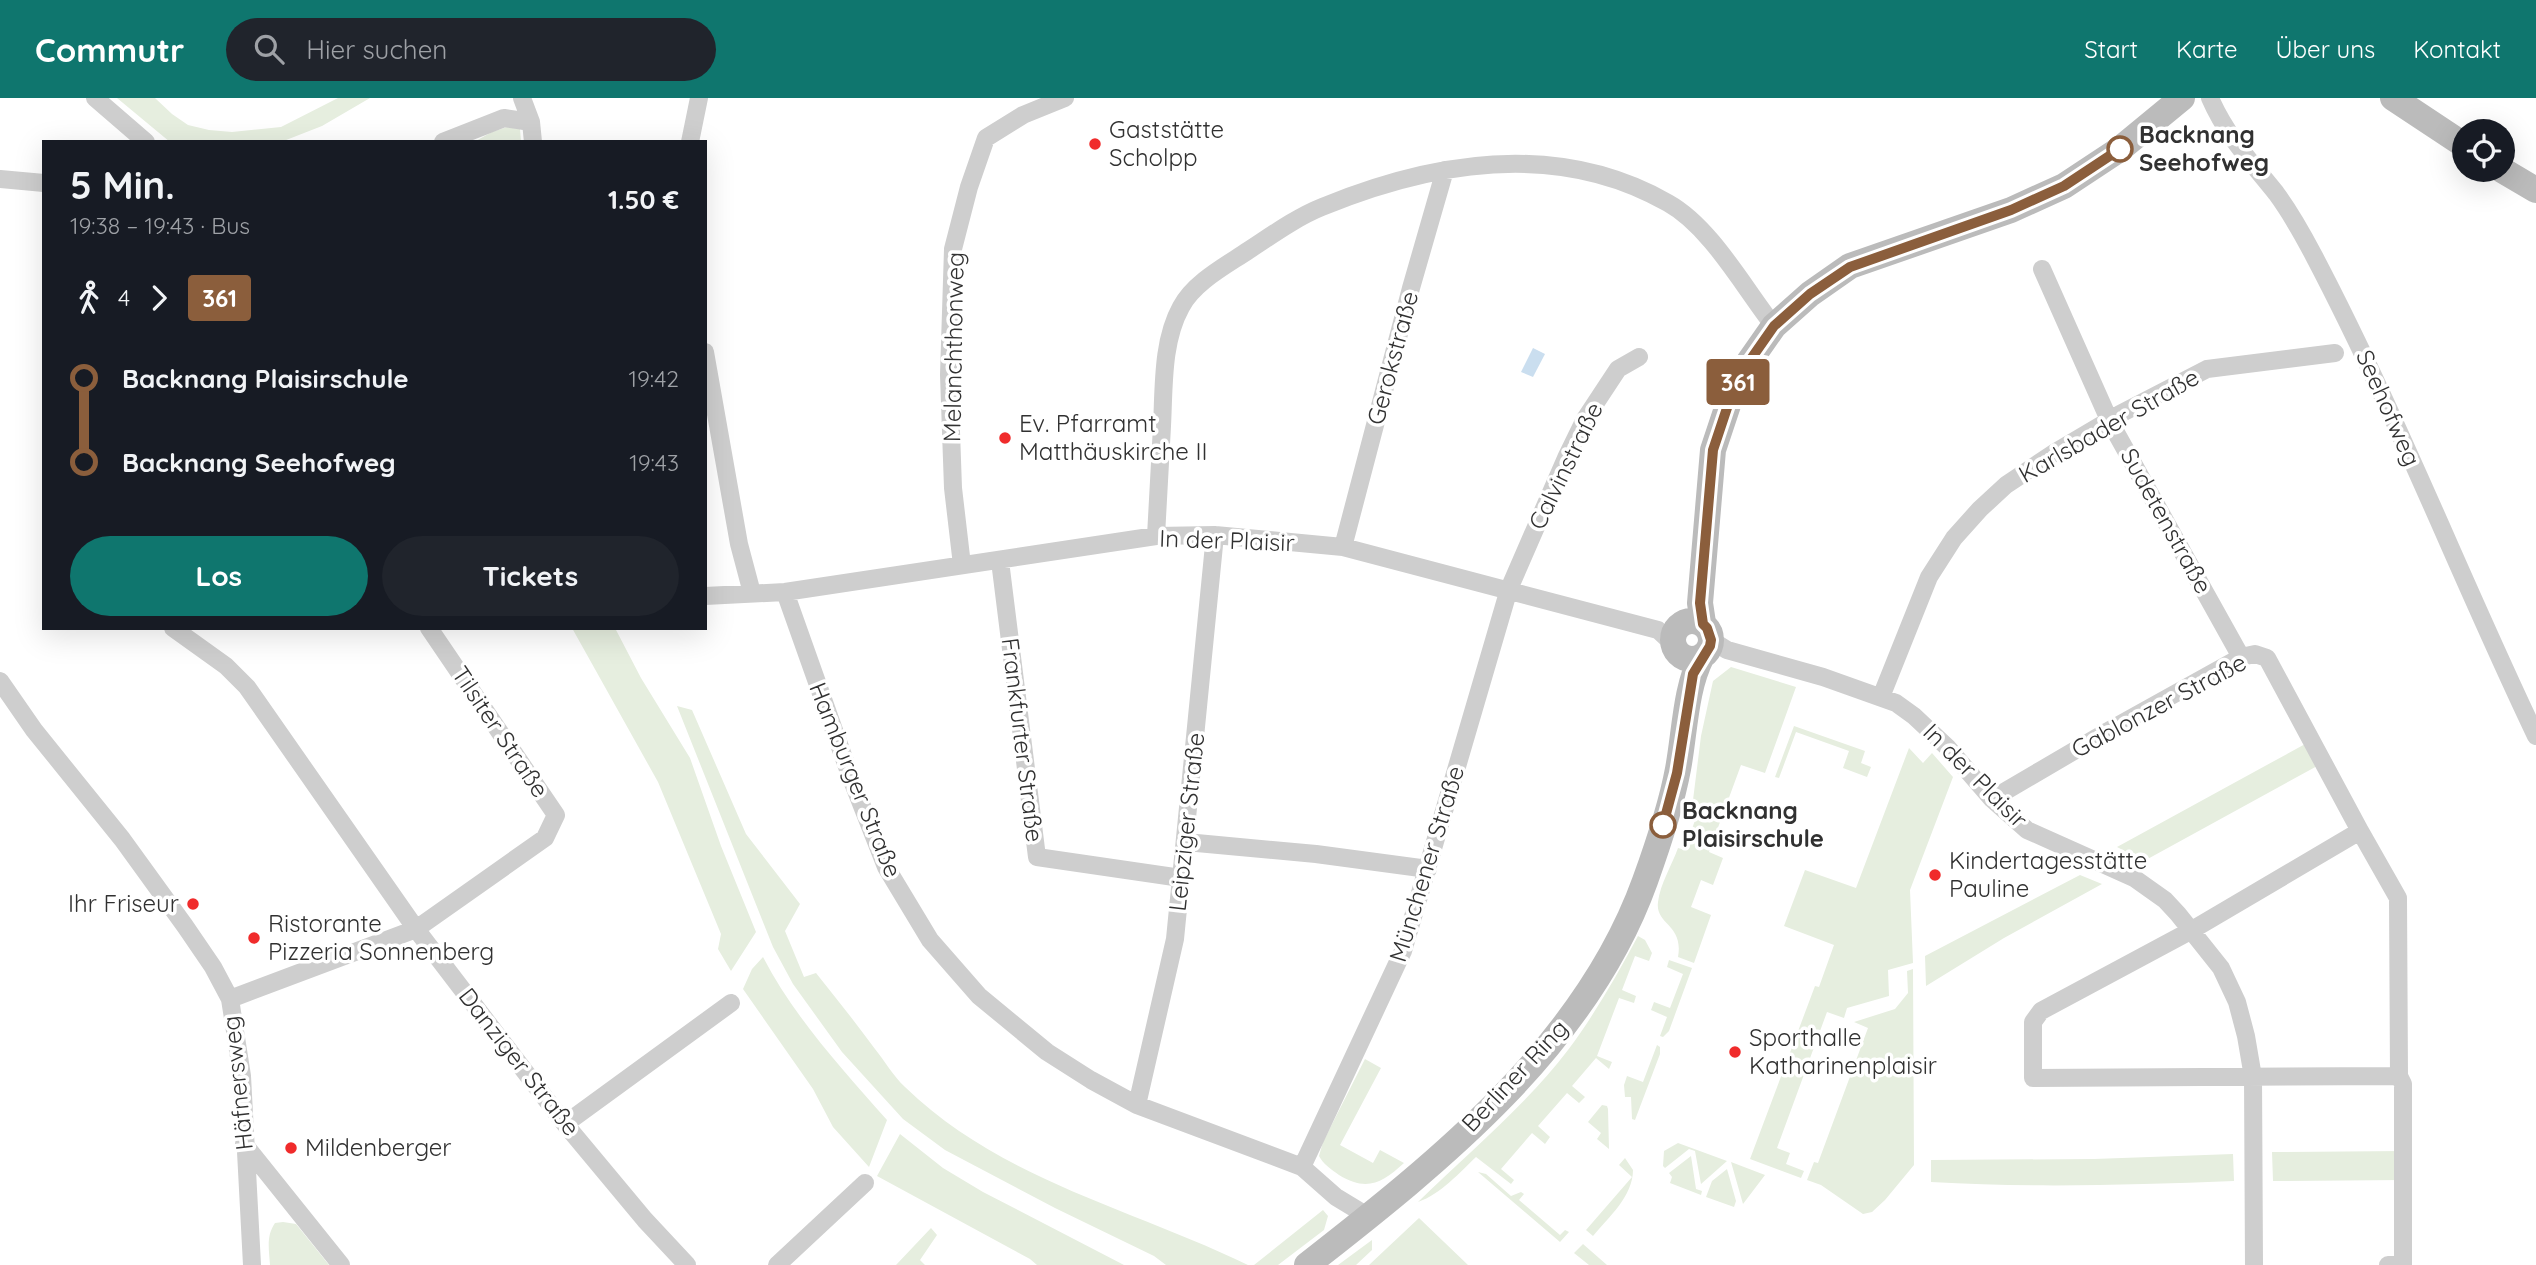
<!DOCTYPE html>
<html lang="de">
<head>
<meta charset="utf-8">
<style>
  :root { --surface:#171b24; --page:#20242c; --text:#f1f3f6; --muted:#9ea1a6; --accent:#0f766e }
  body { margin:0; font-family:Quicksand,sans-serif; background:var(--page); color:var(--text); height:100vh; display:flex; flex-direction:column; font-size:26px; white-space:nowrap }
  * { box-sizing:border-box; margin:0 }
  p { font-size:23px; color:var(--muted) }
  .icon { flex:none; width:38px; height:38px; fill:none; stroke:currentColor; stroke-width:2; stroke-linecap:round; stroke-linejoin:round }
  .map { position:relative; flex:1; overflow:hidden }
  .panel { position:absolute; left:42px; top:42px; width:665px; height:490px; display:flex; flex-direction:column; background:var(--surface); border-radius:0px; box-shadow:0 7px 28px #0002 }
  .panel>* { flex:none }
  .badge { padding:0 14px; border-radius:5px; font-size:24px; line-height:46px }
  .controls { position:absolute; left:2452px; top:21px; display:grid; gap:14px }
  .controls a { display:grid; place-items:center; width:63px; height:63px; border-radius:50%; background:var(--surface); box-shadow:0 7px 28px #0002; font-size:35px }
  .map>.badge { position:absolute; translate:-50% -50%; box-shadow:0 0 0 4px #fff }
  .legs { display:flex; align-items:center; gap:10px; height:77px; padding:0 28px; font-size:23px }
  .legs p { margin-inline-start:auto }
  .head { display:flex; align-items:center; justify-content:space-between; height:119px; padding:0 28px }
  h1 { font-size:38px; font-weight:700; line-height:52px }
  .cta { display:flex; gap:14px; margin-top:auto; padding:14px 28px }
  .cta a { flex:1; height:80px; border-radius:42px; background:var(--accent); color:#fff; font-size:28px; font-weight:700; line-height:80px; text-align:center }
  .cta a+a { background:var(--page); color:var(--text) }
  ul { padding:0 28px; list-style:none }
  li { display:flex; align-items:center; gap:24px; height:84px; font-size:26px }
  li i { display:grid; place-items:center; width:10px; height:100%; margin:0 9px; background:currentColor }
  li i::after { content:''; width:18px; height:18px; margin:-9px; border:5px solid; border-radius:50%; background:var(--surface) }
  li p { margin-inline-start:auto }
  li:first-child i { background:linear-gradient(#0000 50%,currentColor 0) }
  li:last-child i { background:linear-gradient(currentColor 50%,#0000 0) }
  header { display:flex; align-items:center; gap:42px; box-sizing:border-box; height:98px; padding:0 35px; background:var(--accent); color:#fff }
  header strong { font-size:33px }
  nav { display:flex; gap:38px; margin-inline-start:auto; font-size:24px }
  .search { width:490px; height:63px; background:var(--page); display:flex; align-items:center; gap:18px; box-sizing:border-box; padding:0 24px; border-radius:38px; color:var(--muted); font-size:26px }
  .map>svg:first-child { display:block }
  .green { fill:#e6eedf }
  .water { fill:#cadeef }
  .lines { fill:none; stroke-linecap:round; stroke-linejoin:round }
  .street { stroke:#cecece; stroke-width:18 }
  .secondary { stroke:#bbb; stroke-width:26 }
  .line-1-casing { stroke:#fff; stroke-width:16 }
  .line-1 { stroke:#8b5e3c; stroke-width:10 }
  .poi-dot { fill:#f02b2b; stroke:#fff; stroke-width:2.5 }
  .stop-1-dot { fill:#fff; stroke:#8b5e3c; stroke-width:3.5 }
  .labels { text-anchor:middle; stroke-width:7; stroke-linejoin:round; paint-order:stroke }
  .poi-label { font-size:24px; fill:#313131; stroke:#fff; text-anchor:start }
  .stop-label { font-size:24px; font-weight:bold; fill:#313131; stroke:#fff; text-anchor:start }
  .street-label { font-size:24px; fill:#313131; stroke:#fff }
</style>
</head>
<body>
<header>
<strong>Commutr</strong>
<div class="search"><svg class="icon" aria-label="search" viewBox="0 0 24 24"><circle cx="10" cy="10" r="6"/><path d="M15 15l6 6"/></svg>Hier suchen</div>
<nav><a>Start</a><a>Karte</a><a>Über uns</a><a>Kontakt</a></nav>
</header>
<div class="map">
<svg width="2536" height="1167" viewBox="0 0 2536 1167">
  <rect width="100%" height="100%" fill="#fff"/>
  <path class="green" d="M117 0H155L172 16 188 27 209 32 232 34 281 29 338 0H370L322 28 281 44H170Z
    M507 29 520 31 521 44H474L492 34Z
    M572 530H615L641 580 690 660 721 748 756 834 731 873 718 851 721 836 658 684Z
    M1731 569 1796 589 1765 675 1741 667 1709 754 1723 760 1713 787 1701 782 1691 809 1711 817 1694 865 1678 859C1684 826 1655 827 1658 804 1660 786 1672 767 1678 750L1685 752 1698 713 1692 710 1701 638 1713 583Z
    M677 608 692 612 746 736 800 806 785 833 804 879 816 875C836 900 856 925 875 951 885 963 893 978 905 989 1001 1082 1131 1110 1248 1167H1166L1154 1158 1055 1110 945 1052 903 1021 842 954 793 886 773 849Z
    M1794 628 1865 653 1861 665 1871 669 1867 679 1843 670 1849 653 1796 634 1779 680 1775 679Z
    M2307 645 2319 667 2144 763 2117 749Z
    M1909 650 1923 665 1932 655 1953 679 1910 792 1913 865 1888 872 1889 898 1847 910 1844 920 1827 914 1777 1050 1790 1055 1786 1066 1804 1073 1801 1080 1750 1061 1815 888 1819 889 1834 847 1784 828 1805 772 1856 790Z
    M2080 777 2102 786 2004 840 1926 888 1925 858Z
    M1638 838 1645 842 1652 855 1649 863 1635 858 1622 892 1636 898 1634 905 1619 900 1597 958 1612 964 1609 971 1596 960 1572 988 1585 999 1579 1005 1567 995 1538 1028 1550 1039 1545 1046 1532 1035 1501 1071 1514 1082 1511 1086 1476 1059C1459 1075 1441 1096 1418 1104 1468 1055 1526 1007 1568 952 1595 916 1617 877 1638 838Z
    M763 859C794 919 842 971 887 1022L869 1069 833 1029 813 991 743 891 752 871Z
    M1669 862 1692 870 1669 933 1663 939 1660 938 1667 919 1651 912 1654 904 1670 910 1683 876 1667 869Z
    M1913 871 1914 1067 1885 1102 1872 1114 1863 1116 1821 1087 1807 1082 1814 1064 1818 1065 1868 930 1854 924 1895 911 1908 895 1907 873Z
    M1657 947 1660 949V956L1635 1022 1632 1021 1631 999H1625L1624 987 1627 978 1643 984Z
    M1365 961 1381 970 1340 1047 1373 1065 1380 1052 1404 1065C1382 1085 1367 1094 1339 1077 1331 1071 1323 1066 1319 1058L1323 1044Z
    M1602 1007 1607 1008 1608 1011 1609 1051 1597 1041 1601 1035 1588 1024Z
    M900 1036 943 1070 983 1094 1124 1167H1037L1030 1161 877 1078Z
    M1678 1045 1727 1063 1701 1086 1695 1053 1689 1051 1665 1070 1663 1068 1664 1053Z
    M2404 1053V1082L2273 1083 2272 1054Z
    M2233 1056 2234 1083C2132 1087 2032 1090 1931 1084V1062L2094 1061Z
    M1691 1058 1696 1091 1702 1093 1701 1097 1670 1085 1672 1079 1669 1075Z
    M1625 1060 1633 1072C1633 1098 1609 1119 1593 1138L1586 1132 1632 1079 1619 1067Z
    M1731 1064 1765 1077 1743 1106Z
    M1727 1071 1736 1103 1734 1109 1706 1099 1712 1083Z
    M1478 1074 1486 1076 1511 1098 1521 1094 1524 1096 1519 1102 1560 1137 1565 1132 1569 1134 1560 1144Z
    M1323 1112 1328 1118 1324 1132 1278 1167H1254Z
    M1419 1120 1468 1167H1369Z
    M283 1124 296 1126 329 1167H270C269 1151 266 1138 275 1125Z
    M931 1130 937 1137 920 1162 925 1167H896Z
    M1372 1142V1152L1356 1167H1338Z
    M1583 1146 1607 1167H1589L1574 1155Z"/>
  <path class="water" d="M1533 250 1545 256 1533 279 1521 274Z"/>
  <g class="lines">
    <path class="street" d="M95 0 146 44
      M522 0 531 24 533 44
      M2210 0C2226 37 2251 64 2276 95 2290 114 2303 137 2314 158 2396 314 2460 479 2536 638
      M443 44 504 20 531 24
      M690 44 699 0
      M0 81 44 85
      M2042 171 2110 324 2241 559
      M705 254 739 446 752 495
      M1156 438C1158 401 1160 365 1162 328 1164 289 1162 243 1181 209 1194 184 1227 167 1249 152 1272 137 1297 119 1322 109 1434 63 1558 42 1668 105 1711 129 1744 190 1774 228
      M1343 449 1411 190 1445 72
      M1000 463 1037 759 1181 780
      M962 467 953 390 949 277 953 151 969 89 986 40 1023 17 1065 0
      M785 494 851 680 886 769 930 842 979 898 1047 954 1091 982 1137 1007 1302 1069 1336 1099 1369 1119
      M705 498 785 494 1156 438 1215 437 1343 449 1658 532 1672 545
      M173 530 226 568 247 589 416 831 565 1026 645 1122 687 1167
      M1711 542 1727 552 1823 579 1896 605 1914 618 1947 649 1992 701 2027 732 2134 780 2165 802 2178 816 2221 870 2237 904 2246 938 2253 979 2254 1167
      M0 583 34 632 122 741 185 828 213 869 230 901 242 978 252 1167
      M1881 599 1929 479 1954 440 1980 411 2006 387 2054 355 2120 316 2207 271 2335 255
      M1992 701 2108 633 2241 559 2255 556 2267 560 2360 733
      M2360 733 2398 800 2399 978 2033 980V924L2041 913 2192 832Z
      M1186 744 1316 756 1428 771
      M230 901 416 831 545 740 556 717 429 530
      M1137 1007 1175 841 1215 437
      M565 1026 731 905
      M244 1046 341 1167
      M1302 1069 1403 853 1509 491 1566 360 1585 321 1618 271 1639 259
      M777 1167 865 1085
      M2388 1167H2403V986L2399 978"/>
    <path class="secondary" d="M2393 0 2464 47
      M2502 72 2536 92
      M1673 542a19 19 0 1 1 38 0a19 19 0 1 1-38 0Z
      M1703 525 1700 505 1713 352 1730 301 1746 268 1774 228 1810 196 1850 168 2011 112 2064 88 2120 51 2182 0
      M1307 1167C1440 1063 1586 947 1645 783 1658 747 1671 709 1678 671 1685 634 1685 591 1702 558"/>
  </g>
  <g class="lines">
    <g class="line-1-casing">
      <path id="line-1" d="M1663 727 1677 675 1693 576 1710 548 1711 542 1707 530 1703 526 1700 505 1713 352 1730 301 1746 268 1774 228 1810 196 1850 169 2011 112 2064 88 2120 51"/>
    </g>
    <use href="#line-1" class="line-1"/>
  </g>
  <g class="poi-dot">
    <circle cx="1095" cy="46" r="7"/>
    <circle cx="1005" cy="340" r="7"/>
    <circle cx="1935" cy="777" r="7"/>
    <circle cx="193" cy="806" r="7"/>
    <circle cx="254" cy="840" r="7"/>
    <circle cx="1735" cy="954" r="7"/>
    <circle cx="291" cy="1050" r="7"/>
  </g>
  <g class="stop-1-dot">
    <circle cx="2120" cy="51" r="12"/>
    <circle cx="1663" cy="727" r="12"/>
  </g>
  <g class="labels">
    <g class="poi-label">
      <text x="1109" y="40">Gaststätte<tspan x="1109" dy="28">Scholpp</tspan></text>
      <text x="1019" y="334">Ev. Pfarramt<tspan x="1019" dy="28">Matthäuskirche II</tspan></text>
      <text x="1949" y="771">Kindertagesstätte<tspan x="1949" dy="28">Pauline</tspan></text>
      <text x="179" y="814" text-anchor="end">Ihr Friseur</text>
      <text x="268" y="834">Ristorante<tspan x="268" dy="28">Pizzeria Sonnenberg</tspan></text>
      <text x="1749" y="948">Sporthalle<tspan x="1749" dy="28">Katharinenplaisir</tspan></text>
      <text x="305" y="1058">Mildenberger</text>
    </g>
    <g class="stop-label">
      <text x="2139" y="45">Backnang<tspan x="2139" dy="28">Seehofweg</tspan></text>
      <text x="1682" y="721">Backnang<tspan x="1682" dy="28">Plaisirschule</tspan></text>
    </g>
    <g class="street-label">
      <text transform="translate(954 249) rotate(-89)" y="8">Melanchthonweg</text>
      <text transform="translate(1393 260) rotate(-75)" y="8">Gerokstraße</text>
      <text transform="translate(2388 310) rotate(66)" y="8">Seehofweg</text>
      <text transform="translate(2109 328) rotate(-30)" y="8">Karlsbader Straße</text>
      <text transform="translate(1566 368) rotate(-64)" y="8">Calvinstraße</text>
      <text transform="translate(2166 423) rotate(61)" y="8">Sudetenstraße</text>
      <text transform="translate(1227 443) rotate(2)" y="8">In der Plaisir</text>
      <text transform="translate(2159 608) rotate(-28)" y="8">Gablonzer Straße</text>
      <text transform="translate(500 634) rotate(56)" y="8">Tilsiter Straße</text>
      <text transform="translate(1022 642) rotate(83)" y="8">Frankfurter Straße</text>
      <text transform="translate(1975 678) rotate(45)" y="8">In der Plaisir</text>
      <text transform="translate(855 682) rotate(68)" y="8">Hamburger Straße</text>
      <text transform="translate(1187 724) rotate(-84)" y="8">Leipziger Straße</text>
      <text transform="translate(1427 766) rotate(-73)" y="8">Münchener Straße</text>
      <text transform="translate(519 964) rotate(52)" y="8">Danziger Straße</text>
      <text transform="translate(1515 978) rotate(-47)" y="8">Berliner Ring</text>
      <text transform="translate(238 985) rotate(-96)" y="8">Häfnersweg</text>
    </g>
  </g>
</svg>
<div class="controls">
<a><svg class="icon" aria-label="locate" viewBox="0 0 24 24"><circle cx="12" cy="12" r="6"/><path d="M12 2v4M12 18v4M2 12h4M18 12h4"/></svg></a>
</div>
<b class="badge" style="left:1738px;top:284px;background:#8b5e3c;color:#fff">361</b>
<section class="panel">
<div class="head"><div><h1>5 Min.</h1><p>19:38 – 19:43 · Bus</p></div><b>1.50 €</b></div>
<div class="legs"><svg class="icon" aria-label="walk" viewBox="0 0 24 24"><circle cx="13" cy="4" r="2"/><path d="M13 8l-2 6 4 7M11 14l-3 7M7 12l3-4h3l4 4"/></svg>4<svg class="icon" aria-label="forward" viewBox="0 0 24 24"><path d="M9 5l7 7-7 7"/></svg><b class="badge" style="background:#8b5e3c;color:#fff">361</b></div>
<ul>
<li><i style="color:#8b5e3c"></i><b>Backnang Plaisirschule</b><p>19:42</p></li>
<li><i style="color:#8b5e3c"></i><b>Backnang Seehofweg</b><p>19:43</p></li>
</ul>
<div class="cta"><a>Los</a><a>Tickets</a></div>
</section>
</div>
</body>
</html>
